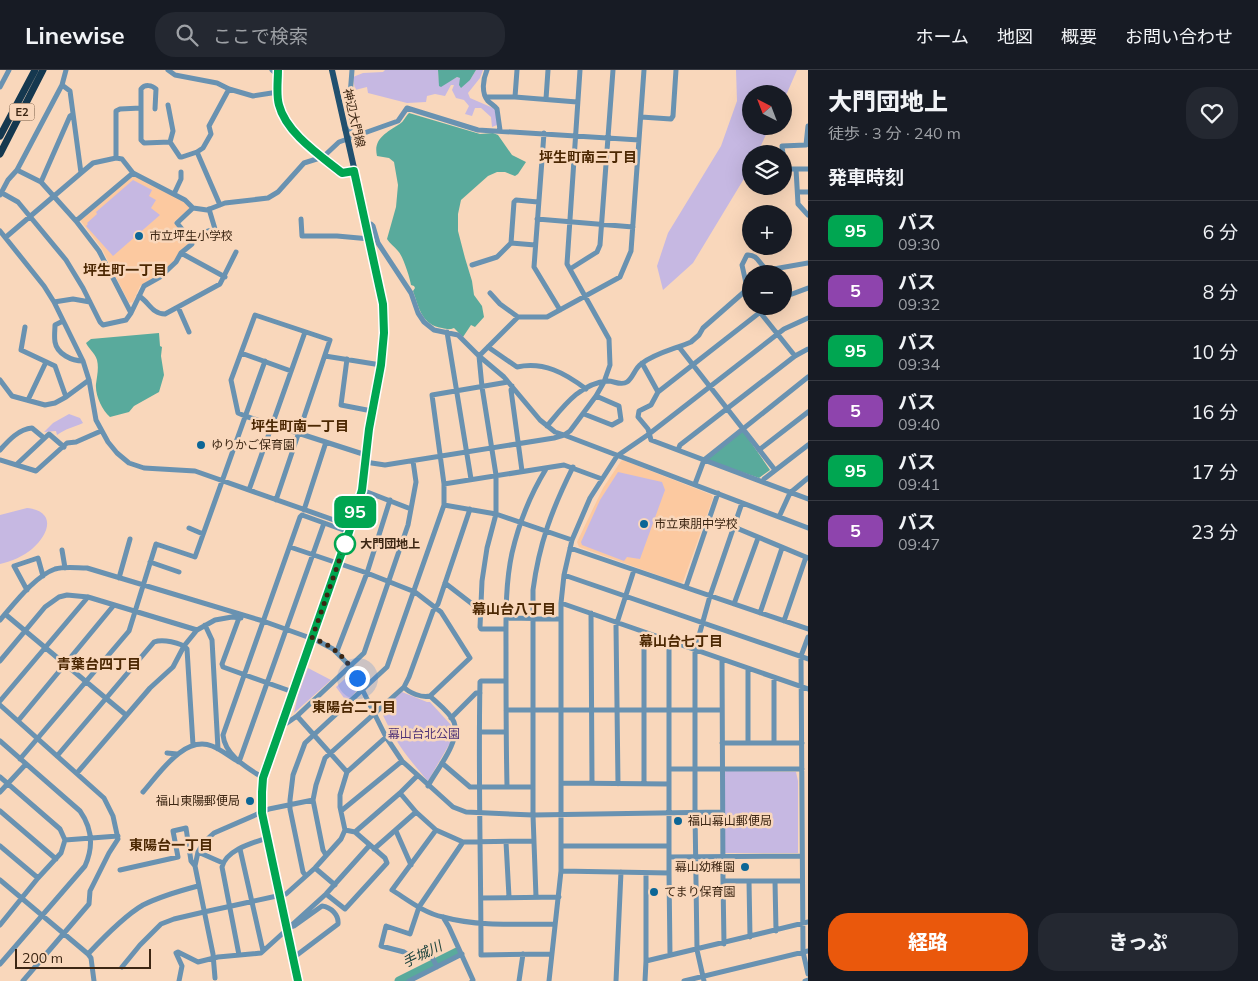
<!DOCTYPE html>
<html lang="ja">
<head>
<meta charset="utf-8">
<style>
  :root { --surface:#171b24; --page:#242831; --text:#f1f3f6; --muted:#9ea1a6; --line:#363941; --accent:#ea580c }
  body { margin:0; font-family:Mulish,"Noto Sans JP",sans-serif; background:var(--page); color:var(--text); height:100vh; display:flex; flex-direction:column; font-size:19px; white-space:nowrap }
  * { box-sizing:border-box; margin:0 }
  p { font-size:16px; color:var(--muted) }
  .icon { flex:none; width:28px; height:28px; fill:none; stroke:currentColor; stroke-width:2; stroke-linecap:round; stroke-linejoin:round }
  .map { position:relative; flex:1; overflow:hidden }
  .side { display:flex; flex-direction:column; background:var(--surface); width:450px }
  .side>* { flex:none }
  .badge { padding:0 10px; border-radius:8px; font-size:18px; line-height:32px }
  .needle { width:32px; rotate:318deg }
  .tools { position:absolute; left:742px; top:15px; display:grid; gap:10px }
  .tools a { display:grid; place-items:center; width:50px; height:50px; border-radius:50%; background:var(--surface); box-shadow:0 5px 20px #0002; font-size:25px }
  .scale { position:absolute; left:15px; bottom:12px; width:136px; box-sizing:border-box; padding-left:5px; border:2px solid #3c2613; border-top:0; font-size:14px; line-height:18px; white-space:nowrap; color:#3c2613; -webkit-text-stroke:4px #f9d7bb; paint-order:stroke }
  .you { position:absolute; width:25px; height:25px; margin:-12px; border:4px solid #fff; border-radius:50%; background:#1a73e8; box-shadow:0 0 0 8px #1a73e833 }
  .map>.badge { position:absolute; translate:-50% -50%; box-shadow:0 0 0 2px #fff }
  h2 { padding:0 20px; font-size:19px; line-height:45px }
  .round { display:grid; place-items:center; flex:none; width:52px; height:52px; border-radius:20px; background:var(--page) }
  .head { display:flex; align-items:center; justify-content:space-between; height:85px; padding:0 20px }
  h1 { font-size:24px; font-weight:800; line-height:38px }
  .action { display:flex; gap:10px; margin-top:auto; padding:10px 20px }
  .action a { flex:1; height:58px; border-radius:20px; background:var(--accent); color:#fff; font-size:20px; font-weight:800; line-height:58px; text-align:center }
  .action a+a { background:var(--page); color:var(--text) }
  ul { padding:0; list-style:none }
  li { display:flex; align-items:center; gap:15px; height:60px; padding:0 20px; border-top:1px solid var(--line) }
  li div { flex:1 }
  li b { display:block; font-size:19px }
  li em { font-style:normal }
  li .badge { min-width:55px; font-weight:700; text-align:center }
  header { display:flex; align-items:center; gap:30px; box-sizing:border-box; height:70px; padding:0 25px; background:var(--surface); border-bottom:1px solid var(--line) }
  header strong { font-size:24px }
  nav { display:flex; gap:28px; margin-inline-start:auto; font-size:18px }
  .search { width:350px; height:45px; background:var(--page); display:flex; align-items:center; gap:12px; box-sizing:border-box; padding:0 18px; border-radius:20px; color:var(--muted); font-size:19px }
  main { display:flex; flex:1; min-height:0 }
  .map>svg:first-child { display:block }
  .built { fill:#fcc9a0 }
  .green { fill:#c6b8e2 }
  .water { fill:#59aa9c }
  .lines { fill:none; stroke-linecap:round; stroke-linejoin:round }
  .river { stroke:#59aa9c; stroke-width:9 }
  .minor { stroke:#6992b1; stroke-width:5 }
  .major { stroke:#21506f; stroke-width:6 }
  .highway { stroke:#15384f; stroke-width:7 }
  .line-casing { stroke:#fff; stroke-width:11 }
  .line { stroke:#00a651; stroke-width:8 }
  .walk { stroke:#3c2613; stroke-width:5; stroke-dasharray:0 9 }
  .poi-dot { fill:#0c6696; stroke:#f9d7bb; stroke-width:2 }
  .stop-dot { fill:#fff; stroke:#00a651; stroke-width:2.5 }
  .labels { text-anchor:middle; stroke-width:5; stroke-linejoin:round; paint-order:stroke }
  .shield { fill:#f9d7bb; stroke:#755b45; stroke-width:1 }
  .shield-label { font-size:11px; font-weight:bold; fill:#3c2613 }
  .street-label { font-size:12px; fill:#3c2613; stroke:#f9d7bb }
  .poi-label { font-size:12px; fill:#3c2613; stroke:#f9d7bb; text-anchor:start }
  .stop-label { font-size:12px; font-weight:bold; fill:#3c2613; stroke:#f9d7bb; text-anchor:start }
  .park-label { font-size:12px; fill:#4f3377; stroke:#f9d7bb }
  .neighbourhood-label { font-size:14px; font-weight:bold; fill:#4c2803; stroke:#f9d7bb }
  .water-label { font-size:14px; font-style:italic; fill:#1d433d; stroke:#f9d7bb }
</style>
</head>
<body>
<header>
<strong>Linewise</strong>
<div class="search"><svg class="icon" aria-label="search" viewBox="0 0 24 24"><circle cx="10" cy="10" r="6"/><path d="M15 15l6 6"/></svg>ここで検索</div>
<nav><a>ホーム</a><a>地図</a><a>概要</a><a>お問い合わせ</a></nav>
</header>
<main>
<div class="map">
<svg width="808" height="911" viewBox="0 0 808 911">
  <rect width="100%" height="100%" fill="#f9d7bb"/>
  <path class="built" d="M133 105 184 131 189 136V139L174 152 190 170V173L183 178 174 191 158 206 140 216 133 232 129 233 102 179 80 150Z
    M623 390 712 425 713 428 683 512 680 513 579 477 577 472 603 418 621 391Z"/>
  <path class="green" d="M385 0H438L439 11 446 13 457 7 470 10 476 0H483L480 8 468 23 470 28 493 38 496 41 497 55 492 57 491 47 481 38H475L472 46 465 44 469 36 464 30 456 28 452 20 454 15H451L445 26 435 24 427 26 426 32 407 33 368 23 367 17 355 20 353 7 363 3 383 2Z
    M736 0H797L784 30V24H751V56H770L757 84H751V94L745 107 693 193 663 220 657 196 668 163 721 76 737 31Z
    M133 110 152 120 149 126 156 130 151 138 160 145 113 186 86 156 88 154 87 153 97 144 96 142Z
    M69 344 80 348 83 353C74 357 65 359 57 365L56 361 44 362 53 353Z
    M618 402 662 412 665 420 640 489 627 487 624 491 582 475 581 472 600 430Z
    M27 438C57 441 49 465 32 479 24 486 10 492 0 494V445Z
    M308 598 331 610 294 643 298 625Z
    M348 606H350L357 620 347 632 336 617Z
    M402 622 427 632H430L451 655 450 673 428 711C406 686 395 672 381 641Z
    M726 701 796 702 798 711V783H725L724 703Z"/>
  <path class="water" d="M438 0H476L470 10 461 18 459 15 460 8 457 7 441 17 439 16Z
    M409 43 480 64 493 63 498 65 512 85 526 92 518 104 515 106 505 102H497L488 106 461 130 458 144V161L465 188 472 211 474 225 482 236 484 247 475 257 471 255 463 267 454 258C449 260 447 259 442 258 422 255 419 238 413 221L415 218 414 216 411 215C410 208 403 186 398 181 394 176 390 174 387 169L396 137 398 115 394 92 389 88 377 86C373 69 386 63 398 55 403 53 405 47 409 43Z
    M159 263 160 276 162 277 161 286 164 305 159 322 134 336 129 342 110 347C102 340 95 325 96 314 97 306 99 298 97 290 95 283 89 279 86 273L91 269Z
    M743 361 770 400 759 408 707 390Z"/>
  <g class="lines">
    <path class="river" d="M399 911 457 882"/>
    <path class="minor" d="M168 0 175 5 217 13 229 19 253 26 278 22
      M272 0 278 5
      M487 0C483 9 481 23 488 31 491 34 495 36 497 39L500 60
      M0 17 9 0
      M486 27H515L577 32
      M515 27 517 0
      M546 29 548 0
      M168 35 173 61 170 72 180 87H182L197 82 220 135
      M141 38V70L144 73 170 72
      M641 47 671 49 673 46 676 0
      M345 60 350 59 352 55 350 26 352 0
      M544 63 534 197 560 240
      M197 82 203 78 211 64 209 56 229 19
      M783 84 782 76 806 75 808 56
      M116 88V41L120 39 141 38V19C145 14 152 15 156 19L155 39
      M784 99H796L798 134 808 145
      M796 99H808
      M133 103 185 130 193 138 207 140 225 133 268 128 278 122 304 93 323 87 339 72 398 51 407 38 478 60 639 70
      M41 112 70 46 73 44
      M798 122H808
      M2 123 18 132 66 190 83 218 100 252 103 255 126 250 131 243 99 181 76 151 41 112 17 100
      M174 124 181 109V102
      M0 125 8 110 17 100 62 15 66 0
      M301 149 302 166H337L370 169
      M537 149 633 157
      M76 151 133 103 122 89 116 88 93 93 81 103
      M366 154H371L373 156 378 173 411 223 418 243 424 252 434 260 458 265 479 286 504 307 540 350 555 362 564 365 570 361 596 326 604 312 610 295 609 269 567 194 580 0
      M0 161 44 216 54 232 83 291 89 310 96 350 108 372 117 383 129 393 144 398 195 401 351 456
      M6 167 81 103 70 21 62 15
      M192 172 199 164 215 159 209 139
      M511 173 514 132 516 130 538 132
      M181 183 225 207
      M472 195 497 187 511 173 535 175
      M570 199 597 182 600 175 613 0
      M744 222 751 231
      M490 223 500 234 518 247H547L620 207 631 181 644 0
      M139 226C149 232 152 244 165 244L220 214 236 182
      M784 227 808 218
      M54 232 73 229 90 232
      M755 236 795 286
      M768 236 658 322 651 335 639 341 638 347 648 359 651 370 808 429
      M178 237 189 262
      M131 243 144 216 160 207 176 192 181 183 192 174 191 170 177 153 193 138
      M63 251 55 255C55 260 54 266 55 272 57 284 72 291 83 291
      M25 257 21 280 55 296 66 327
      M447 262 471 409
      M488 277 517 297C543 291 565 303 586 319
      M679 277 775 400
      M241 283 291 301
      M325 286 381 295
      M347 289 341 335 372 341
      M642 293 658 322
      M0 310 12 326 45 335 55 333 66 327 89 310
      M512 316 511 320 522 401
      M28 330 46 292
      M584 344 612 355 621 350 619 336 596 326
      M547 356C563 337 580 313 608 311 614 311 621 316 627 312 633 308 635 298 641 294 655 283 675 279 691 272L699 265 703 258 744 222 746 213 742 195 747 185C759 184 759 196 768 200L808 193
      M0 380C9 370 19 359 32 358L44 368
      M678 380 680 375 795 286 808 279
      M759 380 808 342
      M0 390 36 401 67 373 76 372 101 361
      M365 392 385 395 554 368 564 365 808 458
      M17 394 49 364 64 377
      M763 412 764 409 808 375
      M444 414 564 395 602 409
      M695 414 704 390 808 307
      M249 420 305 262
      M362 420 411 439
      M276 430 330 270 255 245 231 310 238 343 245 346C285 359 326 372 366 385
      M444 435 496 444 572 470
      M304 440 326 372
      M779 447 790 423 808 408
      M734 457 808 488
      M189 458 203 464
      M290 477 367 503 415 522 441 542 470 588 430 626
      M570 478 808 559
      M62 480 65 498
      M150 492 179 502
      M564 505 808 589
      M119 508 130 469
      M445 513 480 540
      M686 517 718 423
      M27 520 14 496 38 488 43 506
      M561 533 808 619
      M734 534 758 468
      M591 543 592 713
      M760 543 782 478
      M5 544 126 645
      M239 548 222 594 223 597 293 622
      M506 548 561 549
      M0 550C14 534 35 506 55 499 65 496 77 498 87 498L263 551 316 570 333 579 351 597 386 667 402 691 453 737 466 742 533 745 722 742
      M784 551 806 487
      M205 555 212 570 218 679
      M506 559H481L480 557 482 511 487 478 496 444V405L482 317 479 286 518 247
      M808 567 801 586 803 882 808 904
      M669 571V803L670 885
      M337 581 367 503 390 430
      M722 589 723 811H802
      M0 591 45 537 59 527 67 525 88 527 197 560
      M748 598V673
      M506 611H481L480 612C478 703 481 794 481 885L551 884
      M404 617C409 623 422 628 430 626 437 633 450 642 454 652 461 671 437 699 428 716
      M0 631 88 527
      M0 635 104 728 113 746 118 769 109 783 90 821 89 834 23 911
      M506 640H722
      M297 646 347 702
      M451 648 476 623H480
      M18 651 114 535
      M282 654 287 653 297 646 364 583 408 455 416 412 413 391
      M481 662H506
      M0 671 80 741C92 758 94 776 85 796L0 894
      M722 673H802
      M774 673V607
      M167 683 177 684
      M57 686 154 572C162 569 181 572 187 579L193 675
      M20 689 129 561 156 474 195 487 265 291
      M442 693 470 717H533
      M669 699H802
      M77 703 150 618 173 597 184 576 197 560 215 550 232 547 241 548
      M417 706 400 723 416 742 436 760 463 772 534 771
      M0 707 60 759 65 770 61 783 38 808 0 855
      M263 708C248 698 225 686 223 665L300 447 302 445 349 462
      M561 713 669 714
      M618 714 616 556 634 500
      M644 714V562
      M507 716C506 671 506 627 506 582 506 550 505 515 512 483 519 453 530 425 546 399
      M0 722 26 694
      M143 722C159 704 184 665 212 676 222 680 230 687 239 692L324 453
      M0 741 56 789
      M341 741 402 691
      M436 760 392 820C408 830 424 843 443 847 479 857 518 854 555 854
      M396 761 411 795
      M355 762 400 723
      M65 770 118 766
      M506 772 509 827
      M0 776 38 808
      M561 776H669
      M240 779 263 881
      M374 779 416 742
      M198 782 223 793
      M326 785 323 780 313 730 316 715 325 688 404 617 409 607 433 541 438 534 470 439
      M669 787 802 786
      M195 796 198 782 204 772 214 763 269 739 313 730
      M315 798 335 815
      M120 800 178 787 173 761 186 758 191 791 195 796 213 884 215 908
      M561 801 669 803
      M306 806 303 802 290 739V730L293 705 305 673 387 597 444 435V414L432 325 508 312
      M0 810 88 884 91 888 94 911
      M723 811 724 874
      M749 811 750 867
      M775 811 776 861
      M326 824 345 839 387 793 385 788 355 762 345 760
      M536 827 533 745V520C539 474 552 439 573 397
      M481 828 559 827
      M443 847 449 857 473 910 472 911
      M288 858 294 856 322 836C331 837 339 845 338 854L293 888
      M88 884C103 868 124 846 143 835 161 826 179 821 198 816
      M239 885 222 797C226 780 252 773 267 768
      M646 891V803
      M122 897 140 875 161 854 174 849 204 842 286 824 315 798 341 769 345 760 340 737V725L347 702 386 667
      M437 897 432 887 410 886 404 882 381 876 386 856 410 864 419 837 463 772
      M179 911 182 896 176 883 178 882 198 892 218 887 261 883 326 824 369 776
      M409 911 462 884
      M519 911 523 884
      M549 911 561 801V533L564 505 572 470 590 428 617 386 649 364 784 259 808 248
      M616 911 621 802
      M645 911 646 891 808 852
      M684 911 808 881
      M704 911 697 880 695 742V580L710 526 742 433
      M805 911 808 910"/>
    <path class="major" d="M278 0C278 11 276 25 279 35 286 63 321 86 342 103L354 101
      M298 911C291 873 281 836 273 798 266 763 257 732 266 696L338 494 362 420 369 359 383 281 384 248 381 218 332 0"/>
    <path class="highway" d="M0 66 35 0
      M0 84 43 0"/>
  </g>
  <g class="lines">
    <g class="line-casing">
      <path id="line" d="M278 0C278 11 276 25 279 35 286 63 321 86 342 103L354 101 383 234 384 263 381 295 369 359 362 420 349 462 263 708 262 722V743L298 911"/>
    </g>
    <use href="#line" class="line"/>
    <path class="walk" d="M345 474 312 568C333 575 347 589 357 608"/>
  </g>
  <g class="poi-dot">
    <circle cx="139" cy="166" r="5"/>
    <circle cx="201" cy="375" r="5"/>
    <circle cx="644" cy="454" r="5"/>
    <circle cx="250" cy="731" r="5"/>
    <circle cx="678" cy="751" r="5"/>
    <circle cx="745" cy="797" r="5"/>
    <circle cx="654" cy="822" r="5"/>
  </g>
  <circle class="stop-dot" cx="345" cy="474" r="10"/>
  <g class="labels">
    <rect class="shield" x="9.5" y="33.5" width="25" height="17" rx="4"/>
    <g class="shield-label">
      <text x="22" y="46">E2</text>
    </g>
    <g class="street-label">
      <text transform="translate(354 48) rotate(77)" y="4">神辺大門線</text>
    </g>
    <g class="poi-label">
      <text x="149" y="170">市立坪生小学校</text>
      <text x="211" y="379">ゆりかご保育園</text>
      <text x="654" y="458">市立東朋中学校</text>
      <text x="240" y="735" text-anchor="end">福山東陽郵便局</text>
      <text x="688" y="755">福山幕山郵便局</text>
      <text x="735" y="801" text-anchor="end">幕山幼稚園</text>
      <text x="664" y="826">てまり保育園</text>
    </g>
    <g class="stop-label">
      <text x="360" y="478">大門団地上</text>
    </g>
    <g class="park-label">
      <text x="424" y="668">幕山台北公園</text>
    </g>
    <g class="neighbourhood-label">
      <text x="588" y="92">坪生町南三丁目</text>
      <text x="125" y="205">坪生町一丁目</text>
      <text x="300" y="361">坪生町南一丁目</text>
      <text x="514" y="544">幕山台八丁目</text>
      <text x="681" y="576">幕山台七丁目</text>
      <text x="99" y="599">青葉台四丁目</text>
      <text x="354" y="642">東陽台二丁目</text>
      <text x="171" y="780">東陽台一丁目</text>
    </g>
    <g class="water-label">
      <text transform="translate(422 884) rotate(-26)" y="5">手城川</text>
    </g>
  </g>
</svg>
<div class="tools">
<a><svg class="needle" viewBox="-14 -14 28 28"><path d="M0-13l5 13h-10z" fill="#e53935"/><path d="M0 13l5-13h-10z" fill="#9ea1a6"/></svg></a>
<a><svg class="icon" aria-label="layers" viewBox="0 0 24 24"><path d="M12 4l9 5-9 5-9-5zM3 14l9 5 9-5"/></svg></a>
<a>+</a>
<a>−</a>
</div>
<div class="scale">200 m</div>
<div class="you" style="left:357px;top:608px"></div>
<b class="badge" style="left:355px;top:442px;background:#00a651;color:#fff">95</b>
</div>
<section class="side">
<div class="head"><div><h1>大門団地上</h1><p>徒歩 · 3 分 · 240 m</p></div><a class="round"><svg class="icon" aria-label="heart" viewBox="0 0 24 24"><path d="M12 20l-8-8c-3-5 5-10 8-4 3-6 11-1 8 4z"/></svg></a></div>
<h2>発車時刻</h2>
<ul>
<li><span class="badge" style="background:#00a651;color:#fff">95</span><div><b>バス</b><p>09:30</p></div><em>6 分</em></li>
<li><span class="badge" style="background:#8e44ad;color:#fff">5</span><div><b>バス</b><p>09:32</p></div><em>8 分</em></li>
<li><span class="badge" style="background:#00a651;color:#fff">95</span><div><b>バス</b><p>09:34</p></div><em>10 分</em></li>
<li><span class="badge" style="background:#8e44ad;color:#fff">5</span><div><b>バス</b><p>09:40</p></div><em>16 分</em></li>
<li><span class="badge" style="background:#00a651;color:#fff">95</span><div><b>バス</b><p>09:41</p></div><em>17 分</em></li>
<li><span class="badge" style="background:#8e44ad;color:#fff">5</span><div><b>バス</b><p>09:47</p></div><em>23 分</em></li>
</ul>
<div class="action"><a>経路</a><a>きっぷ</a></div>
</section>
</main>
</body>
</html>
